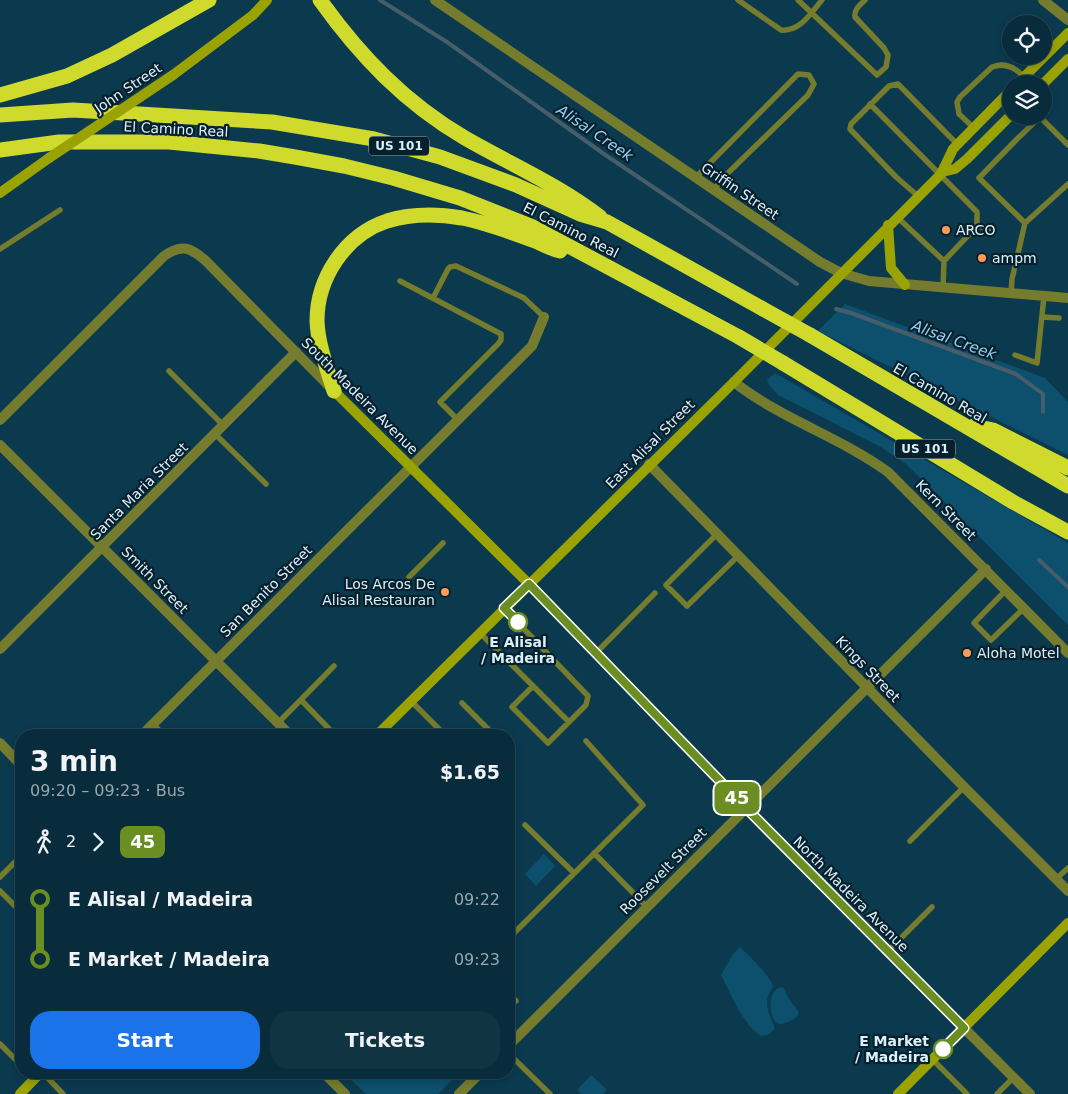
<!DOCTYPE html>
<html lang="en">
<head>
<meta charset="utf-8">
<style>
  :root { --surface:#082c3b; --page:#113442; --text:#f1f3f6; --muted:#98a7af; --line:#294855; --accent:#1a73e8 }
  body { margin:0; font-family:"DejaVu Sans",sans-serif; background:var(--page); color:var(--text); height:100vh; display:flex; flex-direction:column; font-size:19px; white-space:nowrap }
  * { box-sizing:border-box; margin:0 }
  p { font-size:16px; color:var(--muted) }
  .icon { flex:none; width:28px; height:28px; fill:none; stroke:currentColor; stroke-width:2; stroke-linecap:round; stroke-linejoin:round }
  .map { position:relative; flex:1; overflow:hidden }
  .panel { position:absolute; left:15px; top:729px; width:500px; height:350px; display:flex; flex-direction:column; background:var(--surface); border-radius:20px; box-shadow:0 2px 8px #0003,0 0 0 1px var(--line) }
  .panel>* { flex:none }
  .badge { padding:0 10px; border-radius:8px; font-size:18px; line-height:32px }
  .buttons { position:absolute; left:1002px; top:15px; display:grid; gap:10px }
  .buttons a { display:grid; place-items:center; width:50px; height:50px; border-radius:50%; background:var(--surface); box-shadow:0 2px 8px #0003,0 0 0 1px var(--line); font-size:25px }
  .map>.badge { position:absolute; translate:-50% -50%; box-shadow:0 0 0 2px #fff }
  .legs { display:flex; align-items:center; gap:8px; height:55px; padding:0 15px; font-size:16px }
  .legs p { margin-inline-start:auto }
  .overview { display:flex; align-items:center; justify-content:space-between; height:85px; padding:0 15px }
  h1 { font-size:28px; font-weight:800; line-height:38px }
  .cta { display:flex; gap:10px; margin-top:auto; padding:10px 15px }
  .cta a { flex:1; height:58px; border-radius:20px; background:var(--accent); color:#fff; font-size:20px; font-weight:800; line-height:58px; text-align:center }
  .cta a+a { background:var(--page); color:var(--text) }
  ul { padding:0 15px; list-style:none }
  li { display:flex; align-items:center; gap:18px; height:60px; font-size:19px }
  li i { display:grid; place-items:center; width:8px; height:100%; margin:0 6px; background:currentColor }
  li i::after { content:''; width:12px; height:12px; margin:-6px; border:4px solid; border-radius:50%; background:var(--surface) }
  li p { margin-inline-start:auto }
  li:first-child i { background:linear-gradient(#0000 50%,currentColor 0) }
  li:last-child i { background:linear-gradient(currentColor 50%,#0000 0) }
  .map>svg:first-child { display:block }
  .green { fill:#0c506e }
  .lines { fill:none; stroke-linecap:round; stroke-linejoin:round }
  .stream { stroke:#475d68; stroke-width:4 }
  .service { stroke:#767c2e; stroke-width:5.5 }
  .minor { stroke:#767c2e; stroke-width:10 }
  .tertiary { stroke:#767c2e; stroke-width:10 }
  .secondary { stroke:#9ba303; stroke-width:10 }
  .motorway { stroke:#cfda2d; stroke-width:15 }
  .secondary-bridge { stroke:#9ba303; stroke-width:10 }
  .motorway-bridge { stroke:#cfda2d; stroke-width:15 }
  .line-1-casing { stroke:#fff; stroke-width:11 }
  .line-1 { stroke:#6b8e23; stroke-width:8 }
  .poi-dot { fill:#fe9b58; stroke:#07202c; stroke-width:2 }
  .stop-1-dot { fill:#fff; stroke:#6b8e23; stroke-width:2.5 }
  .labels { text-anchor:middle; stroke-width:4.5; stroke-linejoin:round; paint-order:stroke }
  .shield { fill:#07202c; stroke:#9ab2be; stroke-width:1 }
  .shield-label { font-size:12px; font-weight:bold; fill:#d9f0fd }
  .street-label { font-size:14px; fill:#d9f0fd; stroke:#07202c }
  .poi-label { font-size:14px; fill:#d9f0fd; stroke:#07202c; text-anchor:start }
  .stop-label { font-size:14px; font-weight:bold; fill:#d9f0fd; stroke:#07202c }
  .water-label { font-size:15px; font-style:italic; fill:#93cff1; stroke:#07202c }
</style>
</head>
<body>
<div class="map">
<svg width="1068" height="1094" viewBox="0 0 1068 1094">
  <rect width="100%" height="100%" fill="#0b3a4f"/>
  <path class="green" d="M845 304 1045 378 1068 402V455L818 331Z
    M775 373 1068 543V625L906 464 881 447 778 395 769 385 767 380Z
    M544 854 555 866 536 886 525 874Z
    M740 947C748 955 772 977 773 987 761 1004 770 1013 775 1029L768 1035 761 1036C743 1025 731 994 721 975L733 954Z
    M782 987C787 990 785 993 788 997 794 1009 808 1013 788 1022 783 1024 781 1025 776 1023 769 1012 768 999 776 989Z
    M344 1073H459L438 1094H366Z
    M591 1075 607 1090 603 1094H581L577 1090Z"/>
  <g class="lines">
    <path class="stream" d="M380 0 447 42 604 154 797 284
      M836 309 851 313 1016 374 1043 394V412
      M1039 560 1068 587"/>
    <path class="service" d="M738 0 781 30C800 32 811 13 822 0
      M798 0 877 75 886 67 888 55 884 48 855 17C854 9 860 5 865 0
      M870 104 977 212V226
      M1039 116 1068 145
      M974 128 959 114 957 102 960 97 992 67C1005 62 1015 67 1024 77
      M696 177 798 74 809 75 814 84 808 95 729 172 714 189
      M918 196 896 177 850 129 851 124 889 86 898 84 957 144
      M897 217 944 261 943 288
      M1025 223 979 178 1017 139 1040 117
      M0 249 60 210
      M944 261 977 226 993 229
      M400 281 501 334V340L498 344 440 402 457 419
      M1011 294 1012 279 1025 223 1068 184
      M433 298 448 269 450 267 456 266 524 298 544 317
      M1042 317 1059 318
      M1015 355 1037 363 1044 296
      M169 371 223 425
      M215 434 266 484
      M717 534 666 585 687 606 738 556
      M409 577 443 543
      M1006 590 974 623 991 640 1024 608
      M504 608 588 696 586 705 548 743 512 707 533 686
      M479 632 569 722
      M596 653 655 593
      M301 700 335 735
      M411 701 445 735
      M462 703 491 732 488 735
      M278 723 334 666
      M153 724 164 735
      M509 798 510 800
      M525 825 574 873
      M910 841 964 787
      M594 853 647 907
      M0 877 21 856
      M1056 879 1068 868
      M0 891 21 912
      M509 938 643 805 586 741
      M888 951 932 907
      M509 994 516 1001
      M0 1044 21 1065
      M509 1054 550 1094
      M933 1060 967 1094
      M42 1072 63 1094
      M997 1094 1014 1077"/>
    <path class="minor" d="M435 0 820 262 841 273
      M734 382C781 419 840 437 888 472L1068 653
      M0 420 164 256C182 243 191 248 206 261L331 388
      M0 445 290 735
      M649 464 964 787 1068 891
      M0 649 296 352
      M142 735 532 346 544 317
      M964 1028 1030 1094
      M509 1045 986 569
      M323 1072 345 1094
      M459 1094 481 1072"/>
    <path class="tertiary" d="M1043 0 1068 20
      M841 273 869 281 1068 298
      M529 584 746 808 964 1028
      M0 743 21 765"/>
    <path class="secondary" d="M173 75 253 15 267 0
      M1017 84 1068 33
      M1043 84 1068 59
      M942 172 955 169 967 159 1011 115
      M0 193 49 158
      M888 225 891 268 905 285
      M334 391 529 584
      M377 735 734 382 941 174 953 149 1011 90
      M20 1094 41 1072
      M898 1094 1068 923"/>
    <path class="motorway" d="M320 0C360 56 405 103 465 138 510 164 559 185 600 217
      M0 95 67 76 112 55 209 0
      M0 115 73 110 272 122 374 139 440 157 516 185 580 214 607 222 763 309
      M0 150 59 142H169L259 151 295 157 344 166 393 178 460 198 533 227 739 337
      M810 335 1068 486
      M783 363 1013 502 1068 532
      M334 391C327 368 318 345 317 321 317 278 345 235 387 221 410 214 438 214 462 218 487 223 511 232 535 241 543 244 551 249 560 251
      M974 426 993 430 1068 468"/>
    <path class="secondary-bridge" d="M49 158 173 75"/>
    <path class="motorway-bridge" d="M763 309 810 335
      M739 337 783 363"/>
  </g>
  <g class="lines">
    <g class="line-1-casing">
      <path id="line-1" d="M518 622 504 608 529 584 746 808 964 1028 943 1049"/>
    </g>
    <use href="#line-1" class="line-1"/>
  </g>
  <g class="poi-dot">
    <circle cx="946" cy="230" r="5"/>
    <circle cx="982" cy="258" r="5"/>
    <circle cx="445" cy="592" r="5"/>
    <circle cx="967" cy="653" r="5"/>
  </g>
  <g class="stop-1-dot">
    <circle cx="518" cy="622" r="9"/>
    <circle cx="943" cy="1049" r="9"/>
  </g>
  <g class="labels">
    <g class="shield">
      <rect x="369" y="136.5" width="60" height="19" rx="4"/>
      <rect x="895" y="439.5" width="60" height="19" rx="4"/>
    </g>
    <g class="shield-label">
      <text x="399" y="150">US 101</text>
      <text x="925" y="453">US 101</text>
    </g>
    <g class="street-label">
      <text transform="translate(128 88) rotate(-34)" y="5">John Street</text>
      <text transform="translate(176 129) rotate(3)" y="5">El Camino Real</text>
      <text transform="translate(740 191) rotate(34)" y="5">Griffin Street</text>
      <text transform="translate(571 230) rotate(27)" y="5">El Camino Real</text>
      <text transform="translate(940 393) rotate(30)" y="5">El Camino Real</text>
      <text transform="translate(360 396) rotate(45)" y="5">South Madeira Avenue</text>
      <text transform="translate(650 444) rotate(-45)" y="5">East Alisal Street</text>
      <text transform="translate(139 491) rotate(-45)" y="5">Santa Maria Street</text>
      <text transform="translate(946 510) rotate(45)" y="5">Kern Street</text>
      <text transform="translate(155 580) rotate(45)" y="5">Smith Street</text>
      <text transform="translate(266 591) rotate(-45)" y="5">San Benito Street</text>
      <text transform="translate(868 669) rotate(46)" y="5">Kings Street</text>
      <text transform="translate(663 871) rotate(-45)" y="5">Roosevelt Street</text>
      <text transform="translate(851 894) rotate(45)" y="5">North Madeira Avenue</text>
    </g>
    <g class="poi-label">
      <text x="956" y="235">ARCO</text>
      <text x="992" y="263">ampm</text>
      <text x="435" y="589" text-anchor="end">Los Arcos De<tspan x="435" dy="16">Alisal Restauran</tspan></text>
      <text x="977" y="658">Aloha Motel</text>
    </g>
    <g class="stop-label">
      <text x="518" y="647">E Alisal<tspan x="518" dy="16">/ Madeira</tspan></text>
      <text x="929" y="1046" text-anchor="end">E Market<tspan x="929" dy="16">/ Madeira</tspan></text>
    </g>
    <g class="water-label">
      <text transform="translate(595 133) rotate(34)" y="5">Alisal Creek</text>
      <text transform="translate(954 340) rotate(20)" y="5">Alisal Creek</text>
    </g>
  </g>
</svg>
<div class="buttons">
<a><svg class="icon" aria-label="locate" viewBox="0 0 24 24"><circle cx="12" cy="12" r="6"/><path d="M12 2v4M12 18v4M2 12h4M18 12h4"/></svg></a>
<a><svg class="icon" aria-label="layers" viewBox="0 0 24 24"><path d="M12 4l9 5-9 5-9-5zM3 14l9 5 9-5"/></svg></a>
</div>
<b class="badge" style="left:737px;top:798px;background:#6b8e23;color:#fff">45</b>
<section class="panel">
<div class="overview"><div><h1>3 min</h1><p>09:20 – 09:23 · Bus</p></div><b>$1.65</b></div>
<div class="legs"><svg class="icon" aria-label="walk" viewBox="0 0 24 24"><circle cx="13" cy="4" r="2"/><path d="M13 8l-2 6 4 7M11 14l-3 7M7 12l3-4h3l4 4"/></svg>2<svg class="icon" aria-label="forward" viewBox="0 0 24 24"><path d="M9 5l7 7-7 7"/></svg><b class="badge" style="background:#6b8e23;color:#fff">45</b></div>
<ul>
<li><i style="color:#6b8e23"></i><b>E Alisal / Madeira</b><p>09:22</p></li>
<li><i style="color:#6b8e23"></i><b>E Market / Madeira</b><p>09:23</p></li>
</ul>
<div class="cta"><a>Start</a><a>Tickets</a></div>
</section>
</div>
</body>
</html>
